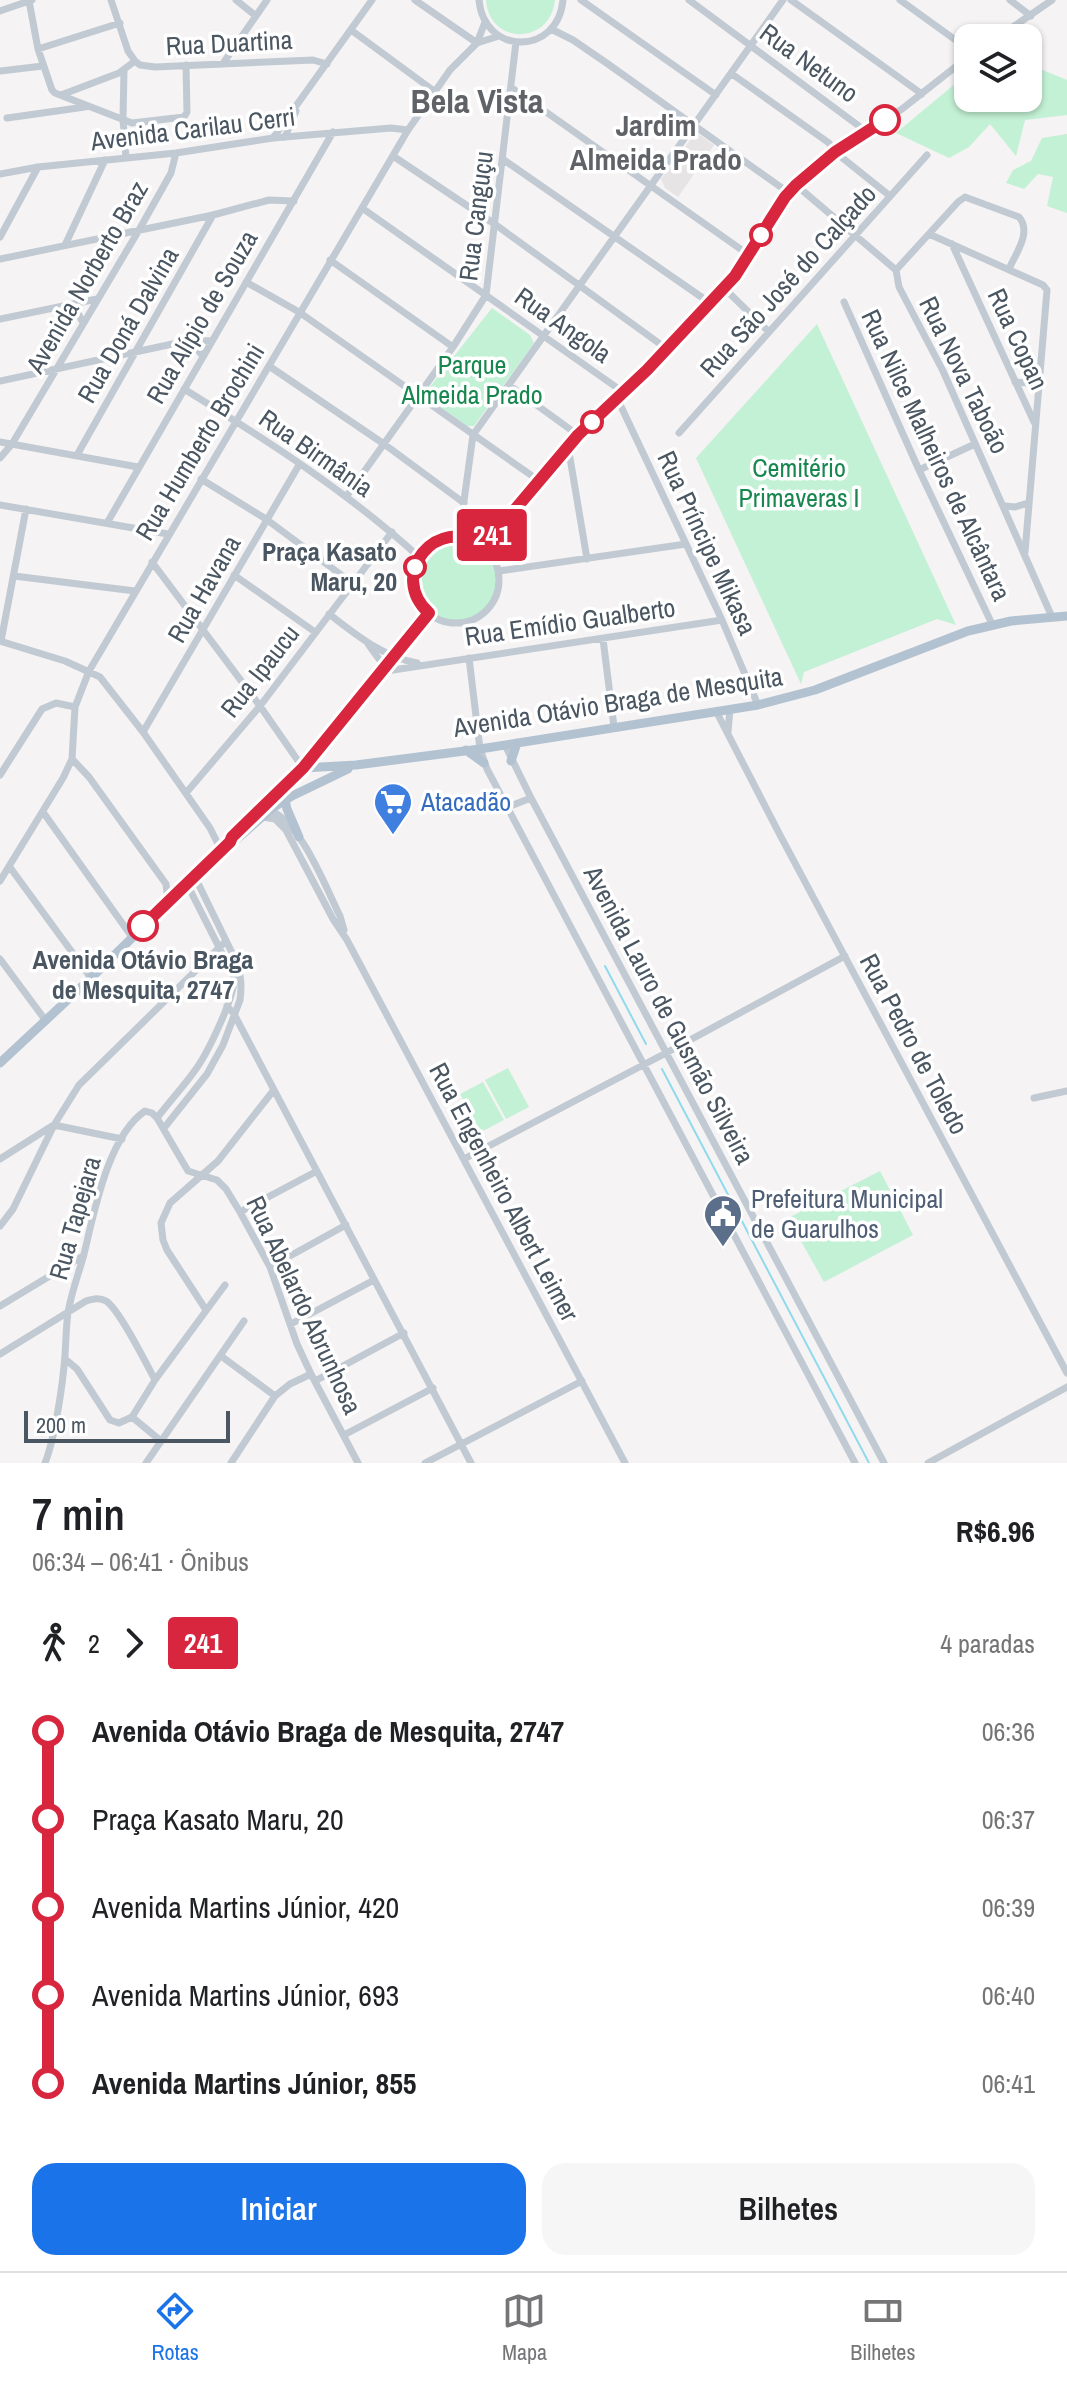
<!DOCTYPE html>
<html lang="pt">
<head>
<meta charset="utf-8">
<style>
  :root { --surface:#fff; --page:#f6f6f6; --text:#202124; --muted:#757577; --line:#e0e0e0; --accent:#1a73e8 }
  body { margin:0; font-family:"Archivo Narrow",sans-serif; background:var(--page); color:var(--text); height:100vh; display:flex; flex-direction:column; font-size:30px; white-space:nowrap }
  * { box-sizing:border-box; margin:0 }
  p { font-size:26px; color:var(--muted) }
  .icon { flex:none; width:44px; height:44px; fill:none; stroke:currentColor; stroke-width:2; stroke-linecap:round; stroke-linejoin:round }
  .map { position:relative; height:1463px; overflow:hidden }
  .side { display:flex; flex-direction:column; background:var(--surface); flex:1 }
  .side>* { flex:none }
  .badge { padding:0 16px; border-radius:6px; font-size:28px; line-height:52px }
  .tools { position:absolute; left:954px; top:24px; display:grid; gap:16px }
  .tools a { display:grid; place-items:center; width:88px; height:88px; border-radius:16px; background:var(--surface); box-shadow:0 2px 6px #0004; font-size:40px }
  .scale { position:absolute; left:24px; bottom:20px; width:206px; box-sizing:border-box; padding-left:8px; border:4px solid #4a5661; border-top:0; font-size:22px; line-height:28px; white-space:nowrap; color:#4a5661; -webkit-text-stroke:6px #fff; paint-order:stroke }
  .map>.badge { position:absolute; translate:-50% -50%; box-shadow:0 0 0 4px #fff }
  .legs { display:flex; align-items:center; gap:12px; height:88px; padding:0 32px; font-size:26px }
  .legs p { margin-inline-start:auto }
  .head { display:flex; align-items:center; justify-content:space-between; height:136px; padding:0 32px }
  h1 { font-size:44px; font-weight:600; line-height:60px }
  .button { display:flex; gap:16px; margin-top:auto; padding:16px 32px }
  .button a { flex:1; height:92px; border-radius:24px; background:var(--accent); color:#fff; font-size:32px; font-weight:600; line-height:92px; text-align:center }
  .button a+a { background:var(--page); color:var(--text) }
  ul { padding:0 32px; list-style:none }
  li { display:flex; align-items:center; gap:28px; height:88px; font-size:30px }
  li i { display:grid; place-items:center; width:12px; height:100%; margin:0 10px; background:currentColor }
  li i::after { content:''; width:20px; height:20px; margin:-10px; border:6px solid; border-radius:50%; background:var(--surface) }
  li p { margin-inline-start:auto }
  li:first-child i { background:linear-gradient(#0000 50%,currentColor 0) }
  li:last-child i { background:linear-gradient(currentColor 50%,#0000 0) }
  .dock { display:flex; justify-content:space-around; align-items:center; height:112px; border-top:2px solid var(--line); background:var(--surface); font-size:22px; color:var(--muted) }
  .dock a { display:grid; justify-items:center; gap:4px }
  .dock .on { color:var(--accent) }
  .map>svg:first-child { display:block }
  .education { fill:#e6e4e5 }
  .green { fill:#c3f1d5 }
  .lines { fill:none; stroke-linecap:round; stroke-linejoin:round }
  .stream { stroke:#90daee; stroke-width:2 }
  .minor { stroke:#c1cad2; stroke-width:7 }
  .major { stroke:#b3c2d1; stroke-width:9 }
  .line-1-casing { stroke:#fff; stroke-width:18 }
  .line-1 { stroke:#d7263d; stroke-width:12 }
  .stop-1-dot { fill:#fff; stroke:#d7263d; stroke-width:4 }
  .labels { text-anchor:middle; stroke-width:7; stroke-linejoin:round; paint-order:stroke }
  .street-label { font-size:26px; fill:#4a5661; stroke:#fff }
  .park-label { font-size:26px; fill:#17864f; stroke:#fff }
  .stop-label { font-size:26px; font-weight:bold; fill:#4a5661; stroke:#fff; text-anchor:end }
  .shop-label { font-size:26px; fill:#366cbe; stroke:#fff; text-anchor:start }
  .service-label { font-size:26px; fill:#4e5e75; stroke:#fff; text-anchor:start }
  .quarter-label { font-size:30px; font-weight:bold; fill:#5f6368; stroke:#fff }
  .district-label { font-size:34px; font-weight:bold; fill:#5f6368; stroke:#fff }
</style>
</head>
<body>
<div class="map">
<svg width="1067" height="1463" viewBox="0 0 1067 1463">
  <rect width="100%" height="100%" fill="#f5f3f3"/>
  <path class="education" d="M696 132 714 145 678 197 665 188 661 179Z"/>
  <path class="green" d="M486 0H555C550 46 489 45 486 0Z
    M1028 64 1067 80V115L1025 120 1016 156 990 124 969 147 949 158 896 133 968 73V98H1028Z
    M1067 134V213L1047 206 1053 177 1038 174 1024 189 1006 183 1013 170 1031 161 1042 138Z
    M492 308 530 335 534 343 474 426H467L428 398 429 388Z
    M817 324 956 625 937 619 804 672 801 684 696 458Z
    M413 579a43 43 0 1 1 86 0a43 43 0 1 1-86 0Z
    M508 1068 529 1107 506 1119 485 1080Z
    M483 1082 504 1120 481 1132 460 1094Z
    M880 1171 913 1235 824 1282 788 1218Z"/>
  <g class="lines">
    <path class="stream" d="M605 966 646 1044
      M662 1069 869 1463"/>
    <path class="minor" d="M111 0 128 51 135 61
      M236 0 256 16
      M415 0 477 43
      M479 0C484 56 558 56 563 0
      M581 0 716 95
      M689 0 867 132
      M791 0 922 94
      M900 0 968 49
      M1010 0 1031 16
      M29 1 38 49 52 90 55 93 132 123 184 117 187 112 186 65
      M0 11 32 0
      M551 29 573 40 608 64 789 193
      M351 30 434 91
      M997 38 1052 0
      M477 43 499 36
      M38 49 120 23
      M135 61 140 65 155 67 313 60 327 64
      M224 62 267 0
      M124 70 123 119 126 158
      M0 71 43 66
      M732 74 829 143 835 152 890 196
      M512 88 749 255
      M61 95 119 73 135 61
      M7 118 85 107
      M285 137 296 111
      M273 138 372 0
      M393 156 496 225 667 349
      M504 160 710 303
      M0 174 38 167 176 153 273 138 391 128 408 130
      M796 185 896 270 899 287 943 371 1052 617
      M362 208 623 392
      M929 234 1043 285 1047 290 1025 552
      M0 237 38 167
      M952 244 1034 422
      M65 245 105 160
      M0 259 213 215 269 200 294 201
      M330 260 453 347
      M896 270 958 202 965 197 1019 217C1032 232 1016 253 1009 269
      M246 282 299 312 538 480
      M724 288 769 332
      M844 302 919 470 992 624
      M67 305 79 315 83 323
      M0 319 97 299
      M180 343 195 347 203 356
      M269 366 384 444 464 503
      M0 381 191 340 212 341
      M1015 382 1027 383 1039 375
      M509 385 578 435
      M184 389C265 439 348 492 419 557
      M617 398 722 620 758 705
      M679 433 927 155
      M0 442 138 467
      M568 446 587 559
      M77 455 213 215
      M0 458 12 444 139 230 171 173 176 153
      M919 470 975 444
      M201 479 266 519 352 583
      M346 497 453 347 486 295 516 42
      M0 505 168 534
      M1005 506 1015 507 1028 503
      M107 523 333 132
      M413 580a43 43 0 1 1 86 0a43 43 0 1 1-86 0Z
      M462 537 460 530 473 435 783 0
      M484 546 578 435 647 370 735 276 785 197 796 185 835 152 902 109 968 57
      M152 562 260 706 303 768 429 613
      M499 571 686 544
      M234 575 315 632
      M14 576 135 591
      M329 614C356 635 383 657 417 663
      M603 639 614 727
      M0 641 65 661 100 677 143 732 210 828 221 850
      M1 641 26 509
      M368 644 384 666 393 670 722 620
      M469 658 480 749 487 769 855 1463
      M716 711 780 835 1067 1373
      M143 732 299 465
      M728 732 730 709
      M505 745 531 798 884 1463
      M72 759 89 777 166 884 168 902
      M0 775 42 709 56 703 75 707
      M186 793 260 706 392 532
      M508 807 531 798
      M267 809C300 819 325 886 340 916L344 930
      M43 812 132 937
      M263 817 275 819 286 830 333 919 347 940 625 1463
      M9 866 91 978
      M0 881 63 778 72 759 75 707 89 671 408 130 450 70 477 43 485 22
      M0 959 46 1021
      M227 1006 234 1014 471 1463
      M1034 1098 1067 1091
      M157 1118C170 1101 184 1086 196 1069 208 1052 236 995 234 977L187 884
      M54 1125 122 1139
      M164 1128 207 1074 223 1045 240 1000C242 985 241 975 236 961L195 877
      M0 1159 52 1126
      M464 1159 666 1053 845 956
      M240 1212 317 1171
      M0 1226 13 1209 54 1125 79 1085 226 941
      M270 1267 346 1225
      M0 1306 83 1256
      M206 1310 167 1250 163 1240 161 1223 170 1203 218 1161 273 1091
      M291 1324 374 1280
      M0 1354 86 1301C93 1299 99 1297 106 1301 119 1309 146 1363 155 1380
      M221 1356 275 1396
      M65 1359 77 1369 110 1420 119 1423 132 1417
      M315 1381 404 1333
      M132 1417 155 1380 225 1285
      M132 1417 161 1441
      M344 1435 433 1388
      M45 1463C55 1438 63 1383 65 1355 66 1341 66 1327 68 1313 71 1293 79 1273 84 1254 94 1213 108 1136 145 1111L152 1113 157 1118 188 1171 217 1180 226 1189 240 1212 270 1267 297 1344 311 1374 358 1463
      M146 1463 244 1321
      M231 1463 275 1396 290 1384 311 1374
      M425 1463 582 1381
      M928 1463 1067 1387"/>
    <path class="major" d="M466 750 484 763
      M511 761 517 743
      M284 796 287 809 299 837
      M236 840 271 809 292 796 348 769
      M0 1063 91 978 230 842 232 837 303 768 356 765 480 749 758 705 815 690 968 631 1011 621 1067 616"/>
  </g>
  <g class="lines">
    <g class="line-1-casing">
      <path id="line-1" d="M143 926 230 842 232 837 303 768 429 613C387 575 436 513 484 546L578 435 647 370 735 276 785 197 796 185 835 152 885 120"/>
    </g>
    <use href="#line-1" class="line-1"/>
  </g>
  <defs>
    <g id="supermarket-pin" transform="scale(2)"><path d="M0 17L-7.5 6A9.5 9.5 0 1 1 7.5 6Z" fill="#3f7fe0" stroke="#fff"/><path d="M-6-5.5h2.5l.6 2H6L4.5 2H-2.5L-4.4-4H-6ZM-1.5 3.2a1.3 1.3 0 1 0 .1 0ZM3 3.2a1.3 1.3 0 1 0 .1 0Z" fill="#fff"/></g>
    <g id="civic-pin" transform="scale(2)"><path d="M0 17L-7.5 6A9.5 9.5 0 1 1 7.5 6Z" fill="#5c6f8a" stroke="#fff"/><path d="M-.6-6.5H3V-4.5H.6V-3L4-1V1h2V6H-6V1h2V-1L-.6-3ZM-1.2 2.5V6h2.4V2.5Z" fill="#fff"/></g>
  </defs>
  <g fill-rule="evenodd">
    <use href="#supermarket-pin" x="393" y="802"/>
    <use href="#civic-pin" x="723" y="1214"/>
  </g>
  <g class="stop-1-dot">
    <circle cx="885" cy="120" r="14"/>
    <circle cx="761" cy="235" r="10"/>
    <circle cx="592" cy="422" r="10"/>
    <circle cx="415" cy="567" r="10"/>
    <circle cx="143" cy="926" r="14"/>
  </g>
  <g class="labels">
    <g class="street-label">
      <text transform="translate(229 43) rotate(-3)" y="9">Rua Duartina</text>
      <text transform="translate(809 63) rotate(36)" y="9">Rua Netuno</text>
      <text transform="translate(193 129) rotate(-7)" y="9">Avenida Carilau Cerri</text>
      <text transform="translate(476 216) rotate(-83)" y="9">Rua Canguçu</text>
      <text transform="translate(87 277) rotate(-60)" y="9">Avenida Norberto Braz</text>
      <text transform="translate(788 281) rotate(-48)" y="9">Rua São José do Calçado</text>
      <text transform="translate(202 317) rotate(-60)" y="9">Rua Alípio de Souza</text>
      <text transform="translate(128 325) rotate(-60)" y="9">Rua Doná Dalvina</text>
      <text transform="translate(563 325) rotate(35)" y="9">Rua Angola</text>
      <text transform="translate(1018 339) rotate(65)" y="9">Rua Copan</text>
      <text transform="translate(964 375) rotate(64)" y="9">Rua Nova Taboão</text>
      <text transform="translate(200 442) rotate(-59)" y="9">Rua Humberto Brochini</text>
      <text transform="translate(316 453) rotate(35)" y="9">Rua Birmânia</text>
      <text transform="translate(936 455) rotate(65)" y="9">Rua Nilce Malheiros de Alcântara</text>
      <text transform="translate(707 543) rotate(65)" y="9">Rua Príncipe Mikasa</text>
      <text transform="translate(204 589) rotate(-60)" y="9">Rua Havana</text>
      <text transform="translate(570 622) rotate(-8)" y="9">Rua Emídio Gualberto</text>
      <text transform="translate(260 671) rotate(-52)" y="9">Rua Ipaucu</text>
      <text transform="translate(618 702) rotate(-9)" y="9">Avenida Otávio Braga de Mesquita</text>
      <text transform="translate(669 1015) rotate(62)" y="9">Avenida Lauro de Gusmão Silveira</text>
      <text transform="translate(914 1044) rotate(62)" y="9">Rua Pedro de Toledo</text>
      <text transform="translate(504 1192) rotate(62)" y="9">Rua Engenheiro Albert Leimer</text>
      <text transform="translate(75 1218) rotate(-74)" y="9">Rua Tapejara</text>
      <text transform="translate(304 1305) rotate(65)" y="9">Rua Abelardo Abrunhosa</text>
    </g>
    <g class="park-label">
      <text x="472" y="374">Parque<tspan x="472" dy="30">Almeida Prado</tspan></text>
      <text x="799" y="477">Cemitério<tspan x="799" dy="30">Primaveras I</tspan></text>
    </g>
    <g class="stop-label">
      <text x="397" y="561">Praça Kasato<tspan x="397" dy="30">Maru, 20</tspan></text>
      <text x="143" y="969" text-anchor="middle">Avenida Otávio Braga<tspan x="143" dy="30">de Mesquita, 2747</tspan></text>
    </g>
    <g class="shop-label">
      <text x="421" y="811">Atacadão</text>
    </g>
    <g class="service-label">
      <text x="751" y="1208">Prefeitura Municipal<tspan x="751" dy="30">de Guarulhos</tspan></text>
    </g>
    <g class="quarter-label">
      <text x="656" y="136">Jardim<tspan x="656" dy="34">Almeida Prado</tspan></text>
    </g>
    <g class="district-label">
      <text x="477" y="113">Bela Vista</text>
    </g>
  </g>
</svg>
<div class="tools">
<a><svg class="icon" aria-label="layers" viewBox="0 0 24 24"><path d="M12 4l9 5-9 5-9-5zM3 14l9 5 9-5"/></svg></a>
</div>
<div class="scale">200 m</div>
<b class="badge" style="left:492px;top:535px;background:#d7263d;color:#fff">241</b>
</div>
<section class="side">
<div class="head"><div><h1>7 min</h1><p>06:34 – 06:41 · Ônibus</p></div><b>R$6.96</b></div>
<div class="legs"><svg class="icon" aria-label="walk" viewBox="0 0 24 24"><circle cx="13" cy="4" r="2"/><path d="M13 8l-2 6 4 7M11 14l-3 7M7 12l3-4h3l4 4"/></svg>2<svg class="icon" aria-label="forward" viewBox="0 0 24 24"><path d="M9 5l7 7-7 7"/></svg><b class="badge" style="background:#d7263d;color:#fff">241</b><p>4 paradas</p></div>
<ul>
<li><i style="color:#d7263d"></i><b>Avenida Otávio Braga de Mesquita, 2747</b><p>06:36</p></li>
<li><i style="color:#d7263d"></i><span>Praça Kasato Maru, 20</span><p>06:37</p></li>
<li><i style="color:#d7263d"></i><span>Avenida Martins Júnior, 420</span><p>06:39</p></li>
<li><i style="color:#d7263d"></i><span>Avenida Martins Júnior, 693</span><p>06:40</p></li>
<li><i style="color:#d7263d"></i><b>Avenida Martins Júnior, 855</b><p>06:41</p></li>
</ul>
<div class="button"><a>Iniciar</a><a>Bilhetes</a></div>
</section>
<nav class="dock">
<a class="on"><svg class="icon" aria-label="directions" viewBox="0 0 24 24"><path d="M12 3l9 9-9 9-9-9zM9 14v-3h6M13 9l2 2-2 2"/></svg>Rotas</a>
<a><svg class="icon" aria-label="map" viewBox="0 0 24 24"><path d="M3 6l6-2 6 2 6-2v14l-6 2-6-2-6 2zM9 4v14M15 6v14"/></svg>Mapa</a>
<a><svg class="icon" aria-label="tickets" viewBox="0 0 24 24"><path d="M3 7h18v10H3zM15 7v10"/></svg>Bilhetes</a>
</nav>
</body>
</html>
